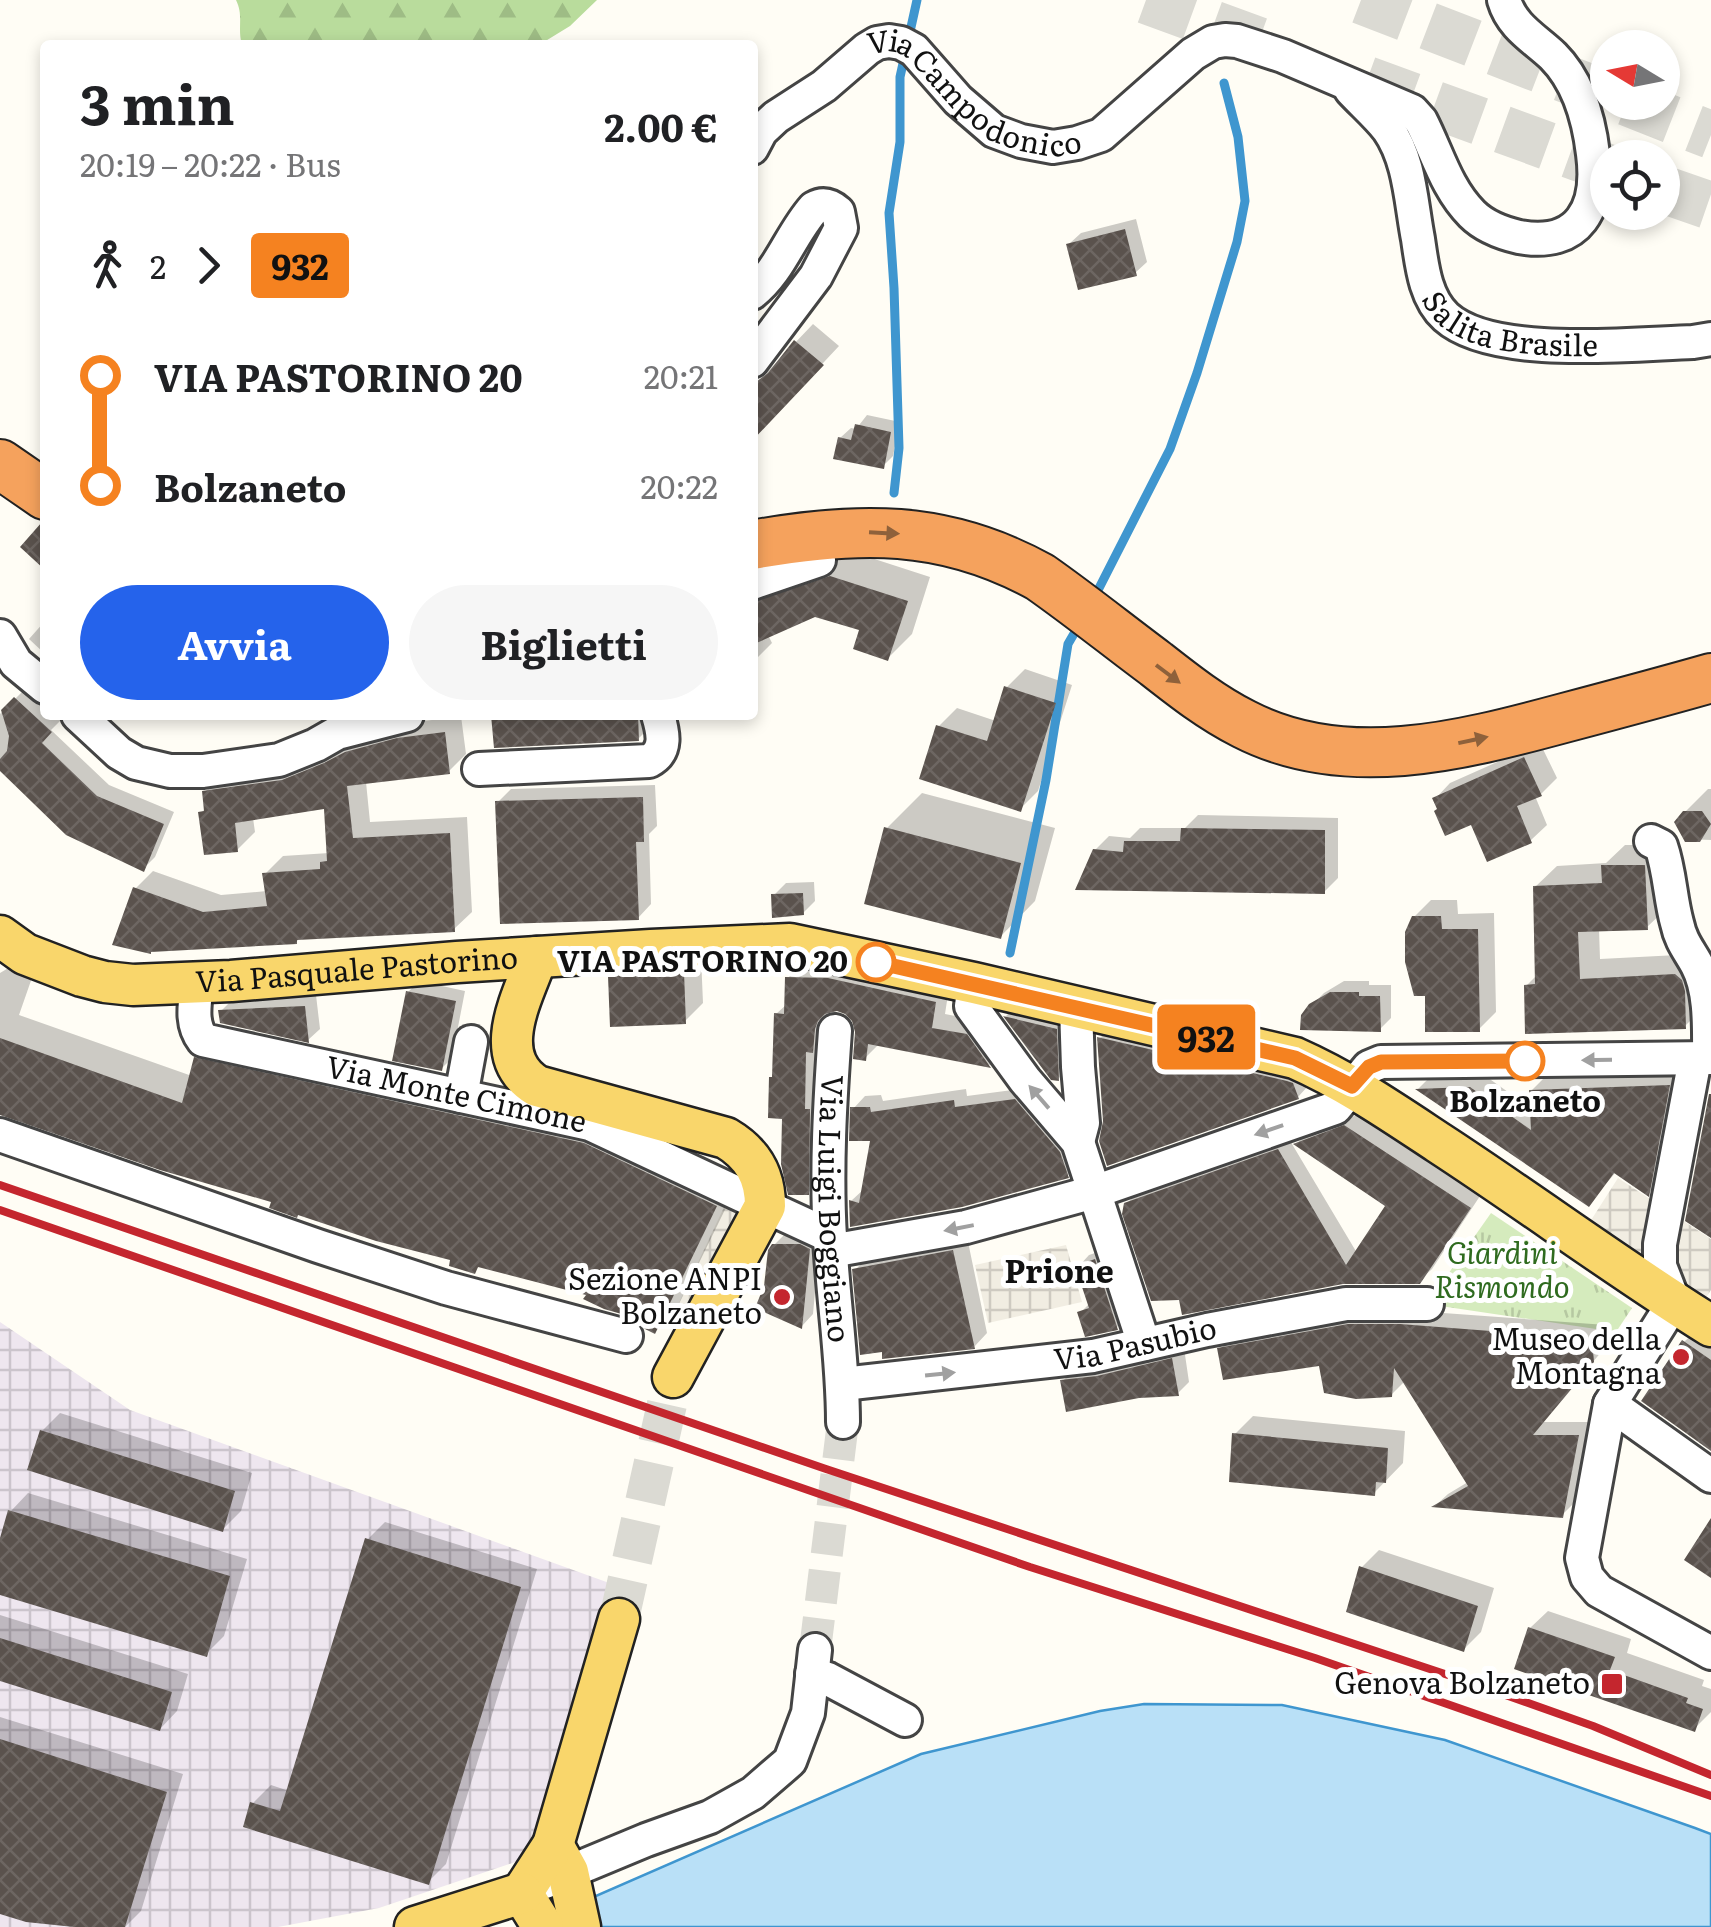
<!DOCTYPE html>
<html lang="it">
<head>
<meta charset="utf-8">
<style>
  :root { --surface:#fff; --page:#f6f6f6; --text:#202124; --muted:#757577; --accent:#2563eb }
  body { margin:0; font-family:Literata,serif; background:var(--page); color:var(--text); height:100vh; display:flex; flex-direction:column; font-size:38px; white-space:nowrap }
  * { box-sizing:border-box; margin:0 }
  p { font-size:32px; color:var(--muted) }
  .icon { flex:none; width:55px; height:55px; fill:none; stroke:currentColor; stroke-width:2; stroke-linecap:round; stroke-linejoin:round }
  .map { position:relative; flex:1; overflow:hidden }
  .panel { position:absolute; left:40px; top:40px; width:718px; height:680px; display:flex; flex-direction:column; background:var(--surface); border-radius:10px; box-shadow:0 5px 15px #0003 }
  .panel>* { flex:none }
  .badge { padding:0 20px; border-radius:8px; font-size:35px; line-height:65px }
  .needle { width:65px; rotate:280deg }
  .buttons { position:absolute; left:1590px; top:30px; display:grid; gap:20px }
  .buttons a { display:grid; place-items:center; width:90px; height:90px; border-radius:50%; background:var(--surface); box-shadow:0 5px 15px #0003; font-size:50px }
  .map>.badge { position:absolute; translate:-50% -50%; box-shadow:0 0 0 5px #fff }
  .legs { display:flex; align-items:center; gap:15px; height:110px; padding:0 40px; font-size:32px }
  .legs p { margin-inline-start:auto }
  .overview { display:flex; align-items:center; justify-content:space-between; height:170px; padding:0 40px }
  h1 { font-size:55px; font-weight:700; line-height:75px }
  .button { display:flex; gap:20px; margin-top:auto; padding:20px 40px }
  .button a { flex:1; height:115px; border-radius:60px; background:var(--accent); color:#fff; font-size:40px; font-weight:700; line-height:115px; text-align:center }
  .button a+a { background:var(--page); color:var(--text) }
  ul { padding:0 40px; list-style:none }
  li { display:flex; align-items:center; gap:35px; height:110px; font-size:38px }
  li i { display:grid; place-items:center; width:15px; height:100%; margin:0 12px; background:currentColor }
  li i::after { content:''; width:25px; height:25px; margin:-12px; border:8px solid; border-radius:50%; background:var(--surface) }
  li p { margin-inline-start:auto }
  li:first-child i { background:linear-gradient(#0000 50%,currentColor 0) }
  li:last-child i { background:linear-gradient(currentColor 50%,#0000 0) }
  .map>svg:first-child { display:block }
  .industrial { fill:url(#industrial-grid) }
  .forest { fill:url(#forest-firs) }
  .park { fill:url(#park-tufts) }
  .plaza { fill:url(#plaza-grid) }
  .water { fill:#b9e0f7; stroke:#3f96cf; stroke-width:2.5 }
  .shadow { fill:#0003 }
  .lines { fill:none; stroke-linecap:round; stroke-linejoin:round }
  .stream { stroke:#3f96cf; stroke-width:9 }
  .building { fill:url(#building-cross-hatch) }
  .minor-tunnel { stroke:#dbdad3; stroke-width:32; stroke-dasharray:32 16; stroke-linecap:butt }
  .major-tunnel { stroke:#dbdad3; stroke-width:40; stroke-dasharray:40 20; stroke-linecap:butt }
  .highway-tunnel { stroke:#dbdad3; stroke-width:48; stroke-dasharray:48 24; stroke-linecap:butt }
  .minor-casing { stroke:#444; stroke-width:38 }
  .major-casing { stroke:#222; stroke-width:45 }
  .highway-casing { stroke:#222; stroke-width:52 }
  .minor { stroke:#fff; stroke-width:32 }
  .major { stroke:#f9d66b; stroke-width:40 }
  .highway { stroke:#f5a25d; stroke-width:48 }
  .rail { stroke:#c4262e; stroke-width:8 }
  .oneway { fill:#8e613b }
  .oneway2 { fill:#a0a0a0 }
  .line-1-casing { stroke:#fff; stroke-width:22 }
  .line-1 { stroke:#f58220; stroke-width:15 }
  .stop-1-dot { fill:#fff; stroke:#f58220; stroke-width:5 }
  .poi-dot { fill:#c4262e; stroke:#fff; stroke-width:4 }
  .labels { text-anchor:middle; stroke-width:10; stroke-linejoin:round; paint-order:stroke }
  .street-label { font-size:30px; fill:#111; stroke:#fff }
  .stop-label { font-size:30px; font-weight:bold; fill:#111; stroke:#fff; text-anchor:end }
  .park-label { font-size:30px; font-style:italic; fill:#2f6b1f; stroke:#fff }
  .poi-label { font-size:30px; fill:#111; stroke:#fff; text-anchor:end }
  .neighbourhood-label { font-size:32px; font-weight:bold; fill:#111; stroke:#fff }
</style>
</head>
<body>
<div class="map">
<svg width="1711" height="1927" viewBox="0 0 1711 1927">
  <defs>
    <pattern id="industrial-grid" width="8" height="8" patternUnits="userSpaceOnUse" patternTransform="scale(2.5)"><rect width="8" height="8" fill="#eee6ef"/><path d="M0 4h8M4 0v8" fill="none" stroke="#cbc4cc"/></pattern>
    <pattern id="forest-firs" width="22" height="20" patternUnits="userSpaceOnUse" patternTransform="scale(2.5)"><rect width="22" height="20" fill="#b9dc9c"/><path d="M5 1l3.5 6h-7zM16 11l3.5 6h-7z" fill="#9ebc85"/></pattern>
    <pattern id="park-tufts" width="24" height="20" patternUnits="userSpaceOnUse" patternTransform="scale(2.5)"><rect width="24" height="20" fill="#d5ebbd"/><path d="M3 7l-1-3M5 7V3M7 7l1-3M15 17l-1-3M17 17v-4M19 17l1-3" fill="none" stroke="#b6c8a1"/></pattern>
    <pattern id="plaza-grid" width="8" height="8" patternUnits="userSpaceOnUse" patternTransform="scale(2.5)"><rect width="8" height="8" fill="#f1ede2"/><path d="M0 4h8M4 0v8" fill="none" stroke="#cecac1"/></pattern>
    <pattern id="building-cross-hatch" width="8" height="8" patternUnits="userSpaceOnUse" patternTransform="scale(2.5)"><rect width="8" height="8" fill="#5a524d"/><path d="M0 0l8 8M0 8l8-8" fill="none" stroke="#6d6662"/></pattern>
  </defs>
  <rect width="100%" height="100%" fill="#fffdf5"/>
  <path class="industrial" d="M0 1322 130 1410 612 1584 530 1857 379 1908 278 1927H0Z"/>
  <path class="forest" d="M236 0H597L570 26 539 45H242C237 28 244 16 236 0Z"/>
  <path class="park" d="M1491 1213 1632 1308 1616 1332 1427 1304Z"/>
  <path class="plaza" d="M1618 1178 1711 1239V1290L1694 1316 1579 1239Z
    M726 1203 757 1213 700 1321 676 1309Z
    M1066 1245 1082 1302 988 1323 975 1265Z"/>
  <path class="water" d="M1144 1704 1282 1705 1445 1740 1695 1828 1711 1834V1927H525L921 1754 1100 1711Z"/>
  <path class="shadow" d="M1136 219 1147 262 1135 273 1069 244 1081 233Z
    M813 324 839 346 752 439V388Z
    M867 415 900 422 893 456 883 466 840 438 851 428 856 429Z
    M856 553 930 577 912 634 888 658 862 628 814 614 768 635 772 643 752 663V587L784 579Z
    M45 621V654L29 639Z
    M1025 669 1072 685 1038 791 1020 809 939 726 957 708 996 721 1007 687Z
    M27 687 45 704V715H57L62 719 51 730 109 785 174 812 155 857 143 869 0 768V714Z
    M494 715H652V725L638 739Z
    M461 716 466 754 448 772 366 782 370 822 467 817 472 912 454 929 301 937 296 942 152 949 135 889 153 871 221 895 267 891 265 874 283 856 329 853 327 806 253 818 255 832 237 850 201 813 206 808 205 792 223 774 417 722Z
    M1540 743 1557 778 1541 794 1535 796 1547 825 1531 840 1440 809 1435 799 1450 783Z
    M655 785 657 826 649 834 651 904 638 918 498 802 511 789Z
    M1708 789H1711V840L1687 839 1685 812Z
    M922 793 1055 828 1035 901 1000 937 886 829Z
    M1198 815 1338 818V878L1324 892 1095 850 1109 836 1130 838 1140 828H1185Z
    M1625 845H1665L1668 907 1646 928 1599 929 1600 959 1697 954 1706 1005 1685 1026 1526 986 1537 975 1535 887 1557 866 1606 863Z
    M814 882 815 901 803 913 774 895 786 883Z
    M1431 900H1457L1458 914 1494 913 1496 1012 1479 1029 1427 994 1414 917Z
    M701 956 703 1003 685 1021 610 977 628 960Z
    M15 964 34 972 19 1015 192 1076 196 1059 219 1036 738 1183 677 1308 654 1331 641 1319 589 1293 481 1265 474 1271 453 1259 0 1111V973Z
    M802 964 949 988 945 1014 981 1021 1004 1052 990 1065 880 1043 865 1058 855 1020 847 1012 830 1010 822 1179 808 1193 771 1078 775 1074 776 1014 787 1004 788 978Z
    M419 981 465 991 452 1058 441 1069 408 992Z
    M1344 981H1369V985H1391V1018L1380 1029 1311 1006 1324 993Z
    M316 995 320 1029 308 1040 221 1011 233 999Z
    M1017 1005 1067 1018 1070 1067 1058 1079 1053 1078 1006 1016Z
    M1110 1028 1304 1073 1308 1086 1298 1097 1105 1121 1100 1038Z
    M1681 1073 1661 1181 1648 1194 1616 1172 1589 1204 1418 1089 1430 1077 1484 1075 1532 1109 1531 1091 1544 1078Z
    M1028 1088 1080 1164 1067 1176 852 1224 851 1201 864 1189 873 1139 853 1109 865 1096 881 1095 883 1101 966 1089 967 1096Z
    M1357 1115 1480 1196 1432 1269 1419 1281 1342 1282 1181 1298 1126 1204 1138 1192 1289 1139 1357 1253 1388 1205 1297 1143 1308 1133Z
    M786 1233 820 1237 813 1314 802 1326 766 1286 774 1245Z
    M967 1237 987 1333 974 1347 855 1270 869 1256Z
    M1107 1249 1129 1316 1117 1327 1080 1313 1090 1303 1078 1267 1089 1255Z
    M1416 1311 1606 1325 1607 1345 1543 1422H1592L1576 1501 1562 1515 1436 1505 1448 1494 1468 1482 1405 1381 1391 1395 1321 1363 1220 1349 1234 1335Z
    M1701 1326 1711 1333V1446L1644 1401 1684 1342Z
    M1184 1348 1189 1382 1178 1393 1063 1381 1074 1369Z
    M60 1413 252 1473 241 1511 223 1529 42 1431Z
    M1253 1416 1405 1431 1403 1463 1374 1493 1235 1434Z
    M28 1493 247 1559 224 1636 206 1654 0 1592V1547L11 1511Z
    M385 1522 537 1569 446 1864 428 1882 253 1803 271 1785 289 1791 367 1540Z
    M1379 1550 1494 1588 1481 1632 1463 1650 1361 1568Z
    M1548 1611 1631 1639 1627 1653 1704 1680 1702 1686 1711 1689V1712L1694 1729 1530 1628Z
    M0 1615 188 1674 177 1711 160 1729 0 1679Z
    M0 1717 183 1774 141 1911 125 1927H99L0 1912Z"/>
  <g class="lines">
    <path class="stream" d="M894 493 899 448 894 288 889 213 900 142V77L917 0
      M1094 598 1170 449 1197 373 1237 242 1245 201 1238 137 1224 83
      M1010 953 1046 780 1068 644 1079 625"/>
  </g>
  <path class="building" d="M1125 229 1137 276 1078 290 1066 244Z
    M794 340 824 365 752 441V385L768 373Z
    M855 424 891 432 884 469 833 459 838 437 851 440Z
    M42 522H45V570L20 547Z
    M830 576 908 601 888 661 853 649 859 630 815 617 752 645V602Z
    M1004 686 1056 703 1021 812 919 779 936 725 987 741Z
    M14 697 52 732 42 743 97 796 164 824 144 872 66 835 0 771V759L7 751 9 736 1 710Z
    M491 715H638L639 741 494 748Z
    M445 732 450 774 347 786 353 838 450 833 455 932 297 940V944L151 952V954L112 945 133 887 203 912 267 906 262 873 320 869V862L327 861 324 809 235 823 238 852 204 855 198 812 204 811 202 791 282 780 324 763 345 752 397 738Z
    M1524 757 1542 796 1517 806 1532 843 1487 862 1471 825 1445 836 1434 811 1437 809 1432 798Z
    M643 797 644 842H636L639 920 500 924 495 801Z
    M1683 811H1702L1711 824 1700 842H1685L1674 822Z
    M884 827 1021 863 1001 939 864 904Z
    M1181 828 1325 830V894L1075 890 1093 849 1123 852 1124 841H1180Z
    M1601 865H1645L1648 930 1578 932 1580 979 1675 974 1682 980 1685 991 1686 1029 1525 1034 1524 985 1535 984 1533 886 1602 883Z
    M803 893 804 915 772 918 771 894Z
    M1412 916H1441L1442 929H1478L1480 1032H1425V996H1414L1405 962V932Z
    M684 972 686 1024 610 1027 608 976Z
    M785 977 828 978 936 1002 932 1028 967 1034 991 1068 868 1044 866 1061 853 1059 855 1032 852 1021 845 1014 837 1011 825 1014 818 1021 815 1029 813 1053 806 1052 805 1109H810L809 1195H788L781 1164 782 1119 768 1118 769 1077H772L774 1013 784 1014Z
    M406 991 456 1001 442 1071 392 1061Z
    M1330 992H1359V996H1380L1381 1032 1300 1030 1301 1015 1309 1004Z
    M305 1006 309 1043 220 1023 218 1010Z
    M1003 1016 1057 1029 1059 1081 1051 1080Z
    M1097 1037 1287 1081 1293 1083 1299 1099 1107 1166 1099 1141 1103 1121Z
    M0 1038 182 1103 194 1057 584 1143 717 1206 655 1334 645 1329 639 1321 632 1317 604 1309 583 1299 586 1295 478 1267 475 1274 449 1266 450 1260 376 1241 298 1215 297 1218 269 1208 271 1202 160 1170 0 1115Z
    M1670 1085 1649 1197 1614 1173 1589 1207 1415 1089 1470 1087 1531 1130 1529 1090Z
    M1709 1094H1711V1238L1685 1221Z
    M1015 1099 1060 1152 1069 1178 962 1207 850 1227 849 1200 859 1203 870 1141H849L850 1107H870L871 1112 954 1100 955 1107Z
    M1344 1125 1471 1208 1420 1284H1343L1182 1315 1179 1300 1151 1301 1122 1214 1124 1203 1278 1149 1346 1265 1385 1206 1293 1144Z
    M772 1244H800L810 1249 802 1329 755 1308 764 1286 768 1250Z
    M953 1250 975 1349 882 1359V1352L860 1355 852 1269Z
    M1095 1259 1118 1330 1085 1337 1077 1312 1089 1308 1075 1266Z
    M1348 1324H1400L1592 1339 1594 1362 1533 1435H1579L1563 1518 1431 1507 1468 1486 1394 1368 1392 1397 1356 1399 1324 1393 1319 1366 1223 1380 1217 1348Z
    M1682 1340 1711 1360V1451L1641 1401Z
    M1172 1358 1179 1396 1139 1398 1066 1412 1060 1380 1097 1376Z
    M40 1430 235 1491 223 1532 27 1470Z
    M1232 1433 1388 1448 1386 1483 1376 1482 1375 1496 1229 1482Z
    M8 1510 230 1576 207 1657 0 1595V1538Z
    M1711 1518V1578L1684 1560Z
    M365 1538 521 1587 429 1885 243 1827 250 1802 280 1811Z
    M1359 1566 1478 1606 1464 1652 1346 1612Z
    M1528 1627 1615 1657 1610 1670 1688 1698 1686 1703 1703 1709 1695 1732 1514 1669Z
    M0 1638 172 1692 160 1731 0 1681Z
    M0 1739 167 1792 125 1927H74L26 1922 0 1914Z"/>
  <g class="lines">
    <path class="minor-tunnel" d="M815 1650 843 1422"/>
    <path class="major-tunnel" d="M619 1619 673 1377"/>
    <path class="highway-tunnel" d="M1146 0 1275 47
      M1361 0 1608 95
      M1367 80 1608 168
      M1627 102 1711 135
      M1662 189 1711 206"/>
    <g class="minor-casing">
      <g id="minor">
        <path id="s1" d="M1351 90C1363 103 1377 115 1388 129 1410 160 1411 203 1418 239 1422 266 1425 298 1446 317 1493 359 1631 344 1693 342L1711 339"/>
        <path id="s2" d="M752 148 761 131 776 117 824 86 867 49 877 43 889 41 901 43 914 50 958 100 994 131 1021 141 1053 147 1077 143 1101 135 1193 54 1213 42 1225 40 1237 41 1283 56 1412 111 1421 121C1437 152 1446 188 1472 214 1484 226 1502 233 1519 237 1580 248 1600 207 1593 154 1589 120 1578 81 1553 56 1534 38 1512 27 1504 0"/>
        <path d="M752 293C781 270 790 235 814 208 823 203 830 205 838 212L841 228 816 276 752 361"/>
        <path d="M752 583 819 560"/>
        <path d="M0 636 16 663 45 687"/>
        <path d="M78 715 119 753 136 763 170 771H203L279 760 316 745 337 733 407 715"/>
        <path d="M479 769 649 761C668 751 663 732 658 715"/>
        <path d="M1651 841 1661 846C1670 872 1670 898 1677 923 1681 942 1689 950 1697 965 1711 991 1709 1030 1709 1058"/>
        <path id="s3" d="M197 983C195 1003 190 1023 203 1040L590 1124 752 1200"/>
        <path d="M974 983 971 1006 1025 1080 1078 1142 1144 1344"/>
        <path d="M1076 1007 1078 1067 1083 1123 1078 1142"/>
        <path id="s4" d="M835 1031C830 1100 826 1170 830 1238 833 1300 843 1360 843 1422"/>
        <path d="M1695 1059 1660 1244V1266L1674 1302 1610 1404 1582 1558 1587 1577 1599 1591 1711 1653"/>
        <path d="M461 1096 471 1042"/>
        <path d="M0 1135 318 1246 446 1288 626 1336"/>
        <path d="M765 1206 830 1236"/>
        <path d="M831 1251 966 1227 1094 1192 1335 1108 1369 1067 1381 1062 1711 1058"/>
        <path id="s5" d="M843 1384 1093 1356 1207 1330 1346 1304H1427"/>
        <path d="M1610 1404 1711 1476"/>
        <path d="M812 1674 828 1679 905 1720"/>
        <path d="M545 1882 646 1840 710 1817 753 1793 790 1761 808 1713 815 1650"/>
      </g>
    </g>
    <g class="major-casing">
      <g id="major">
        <path id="s6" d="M0 936 25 954 82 976 105 982 133 985 231 981 457 962 651 950 790 944 974 983 1295 1058C1347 1081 1392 1112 1439 1143 1531 1203 1618 1268 1711 1326"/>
        <path d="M537 957C522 998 489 1056 537 1086L726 1138C753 1154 765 1176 765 1206L673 1377"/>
        <path d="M553 1845 568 1872 580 1927"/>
        <path d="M522 1893 553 1845 619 1619"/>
        <path d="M522 1893 543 1927"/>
        <path d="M415 1927 522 1893"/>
      </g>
    </g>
    <g class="highway-casing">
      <path id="highway" d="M0 464 45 495
        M752 545C857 526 944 524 1040 577 1080 605 1117 635 1156 664 1184 686 1212 708 1244 724 1345 776 1460 746 1564 718 1613 705 1662 692 1711 678"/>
    </g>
    <use href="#minor" class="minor"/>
    <use href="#major" class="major"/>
    <use href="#highway" class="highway"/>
    <path class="rail" d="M0 1185 826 1469 1463 1680 1593 1726 1711 1775
      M0 1210 1030 1567 1315 1658 1711 1796"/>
  </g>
  <defs><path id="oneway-solid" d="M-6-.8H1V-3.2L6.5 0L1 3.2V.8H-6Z" transform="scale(2.5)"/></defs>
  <g class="oneway">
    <use href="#oneway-solid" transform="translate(884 533) rotate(3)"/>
    <use href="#oneway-solid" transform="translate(1168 674) rotate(37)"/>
    <use href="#oneway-solid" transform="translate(1473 740) rotate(-12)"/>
  </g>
  <g class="oneway2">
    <use href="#oneway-solid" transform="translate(1597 1060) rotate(179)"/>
    <use href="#oneway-solid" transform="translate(1039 1097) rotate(-131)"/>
    <use href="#oneway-solid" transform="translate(1269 1130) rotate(161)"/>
    <use href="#oneway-solid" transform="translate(959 1228) rotate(169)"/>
    <use href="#oneway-solid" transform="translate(940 1374) rotate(-6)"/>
  </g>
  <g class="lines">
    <g class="line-1-casing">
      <path id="line-1" d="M876 962 1295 1058 1352 1086 1369 1067 1381 1062 1525 1061"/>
    </g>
    <use href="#line-1" class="line-1"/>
  </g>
  <g class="stop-1-dot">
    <circle cx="876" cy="962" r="18"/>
    <circle cx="1525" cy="1061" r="18"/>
  </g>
  <g class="poi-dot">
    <circle cx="782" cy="1297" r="10"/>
    <circle cx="1681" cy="1357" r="10"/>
    <rect x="1600" y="1672" width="24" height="24" rx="5"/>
  </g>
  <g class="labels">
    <g class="street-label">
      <text dy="10" stroke="none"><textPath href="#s2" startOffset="282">Via Campodonico</textPath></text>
      <text dy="10" stroke="none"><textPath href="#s1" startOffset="318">Salita Brasile</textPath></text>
      <text dy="10" stroke="none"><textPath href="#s6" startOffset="368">Via Pasquale Pastorino</textPath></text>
      <text dy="10" stroke="none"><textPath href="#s3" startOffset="318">Via Monte Cimone</textPath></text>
      <text dy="10" stroke="none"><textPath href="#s4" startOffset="178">Via Luigi Boggiano</textPath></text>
      <text dy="10" stroke="none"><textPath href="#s5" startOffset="295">Via Pasubio</textPath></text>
    </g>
    <g class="stop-label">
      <text x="848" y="972">VIA PASTORINO 20</text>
      <text x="1525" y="1112" text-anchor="middle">Bolzaneto</text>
    </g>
    <g class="park-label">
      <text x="1502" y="1264">Giardini<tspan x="1502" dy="34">Rismondo</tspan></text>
    </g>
    <g class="poi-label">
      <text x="762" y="1290">Sezione ANPI<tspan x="762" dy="34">Bolzaneto</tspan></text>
      <text x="1661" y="1350">Museo della<tspan x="1661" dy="34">Montagna</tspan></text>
      <text x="1590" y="1694">Genova Bolzaneto</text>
    </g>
    <g class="neighbourhood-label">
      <text x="1059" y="1283">Prione</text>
    </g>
  </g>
</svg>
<div class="buttons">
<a><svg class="needle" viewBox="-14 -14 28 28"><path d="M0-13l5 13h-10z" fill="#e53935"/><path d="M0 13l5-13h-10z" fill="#757577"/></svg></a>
<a><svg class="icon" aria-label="locate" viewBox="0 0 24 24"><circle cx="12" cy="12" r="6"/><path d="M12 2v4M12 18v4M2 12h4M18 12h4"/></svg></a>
</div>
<b class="badge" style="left:1206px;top:1037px;background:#f58220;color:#111">932</b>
<section class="panel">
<div class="overview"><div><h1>3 min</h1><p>20:19 – 20:22 · Bus</p></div><b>2.00 €</b></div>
<div class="legs"><svg class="icon" aria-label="walk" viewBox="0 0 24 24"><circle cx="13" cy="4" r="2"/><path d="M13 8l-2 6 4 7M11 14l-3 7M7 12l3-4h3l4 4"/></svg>2<svg class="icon" aria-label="forward" viewBox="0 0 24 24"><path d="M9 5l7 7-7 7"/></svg><b class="badge" style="background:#f58220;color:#111">932</b></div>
<ul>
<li><i style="color:#f58220"></i><b>VIA PASTORINO 20</b><p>20:21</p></li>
<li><i style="color:#f58220"></i><b>Bolzaneto</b><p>20:22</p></li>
</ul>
<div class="button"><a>Avvia</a><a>Biglietti</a></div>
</section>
</div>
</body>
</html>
